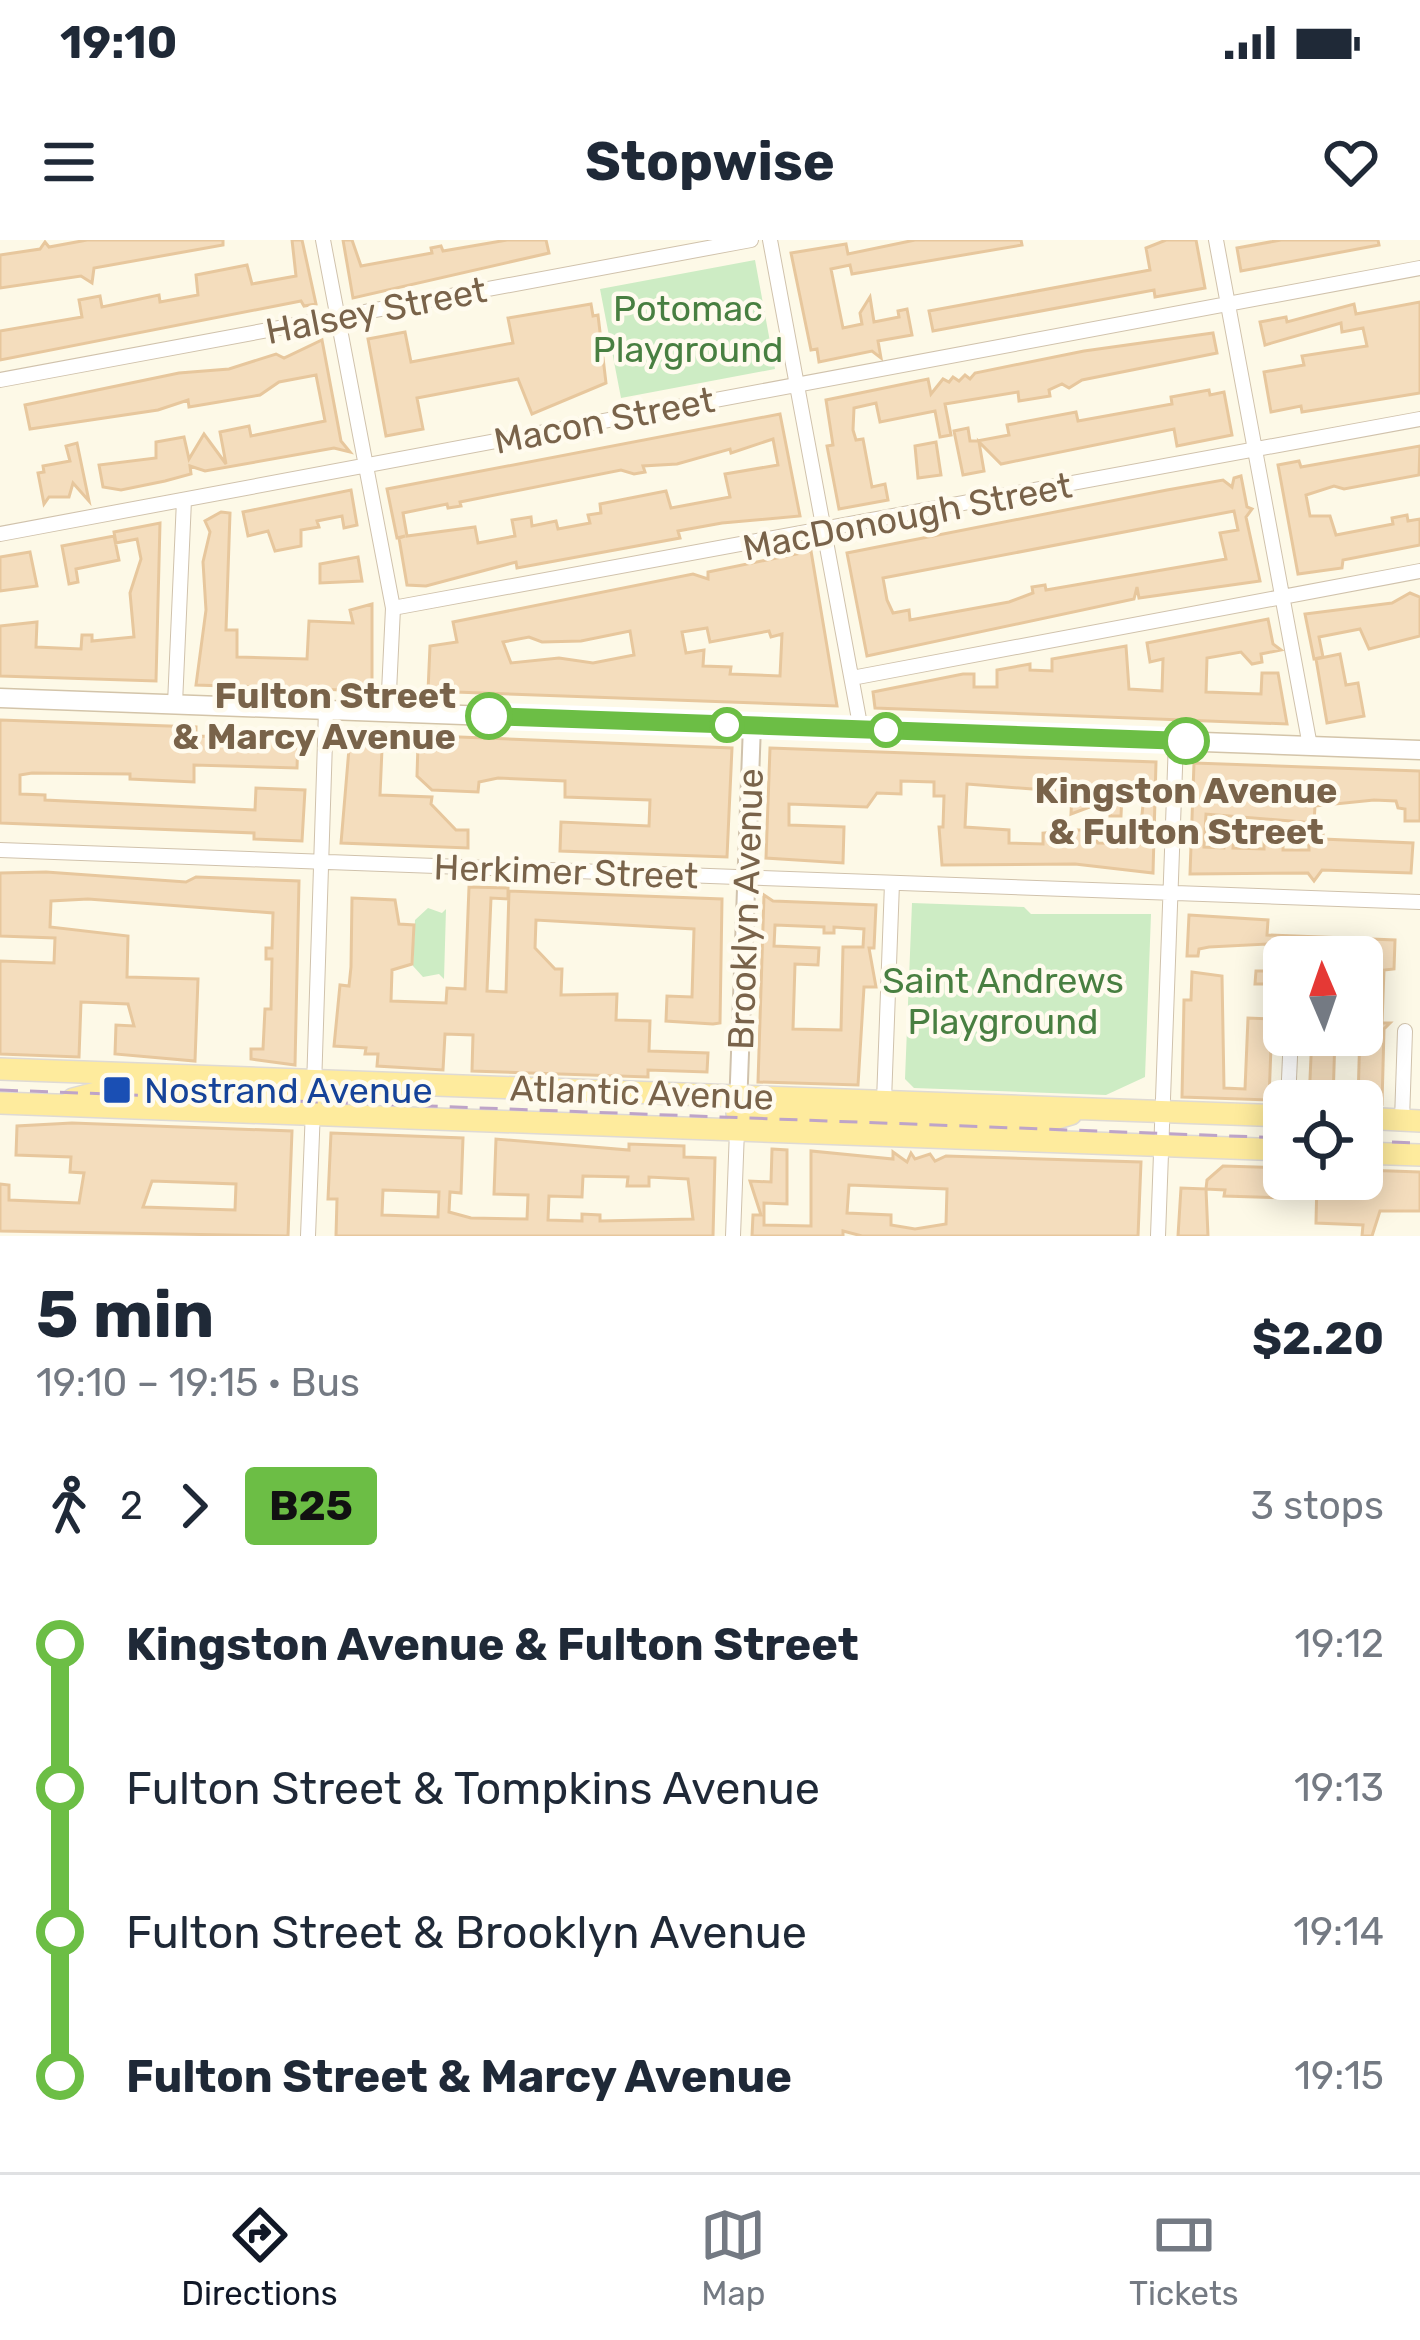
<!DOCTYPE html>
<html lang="en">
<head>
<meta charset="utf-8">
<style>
  :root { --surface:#fff; --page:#f2f2f3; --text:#1f2937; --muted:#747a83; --line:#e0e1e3; --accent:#111827 }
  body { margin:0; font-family:Rubik,sans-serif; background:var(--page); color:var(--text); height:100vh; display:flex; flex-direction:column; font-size:45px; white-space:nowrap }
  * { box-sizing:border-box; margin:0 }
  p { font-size:39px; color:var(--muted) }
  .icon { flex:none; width:66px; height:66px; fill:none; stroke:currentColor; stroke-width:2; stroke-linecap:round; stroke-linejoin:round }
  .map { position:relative; height:996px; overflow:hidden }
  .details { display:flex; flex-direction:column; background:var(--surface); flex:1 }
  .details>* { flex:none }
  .badge { padding:0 24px; border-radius:9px; font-size:42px; line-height:78px }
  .needle { width:78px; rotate:358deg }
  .tools { position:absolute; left:1263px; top:696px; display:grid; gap:24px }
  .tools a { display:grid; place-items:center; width:120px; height:120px; border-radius:18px; background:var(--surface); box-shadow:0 6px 30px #0003; font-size:60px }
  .map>.badge { position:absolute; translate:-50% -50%; box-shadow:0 0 0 6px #fff }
  .legs { display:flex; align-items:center; gap:18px; height:132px; padding:0 36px; font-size:39px }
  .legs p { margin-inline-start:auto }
  .head { display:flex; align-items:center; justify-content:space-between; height:204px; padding:0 36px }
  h1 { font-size:66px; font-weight:700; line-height:90px }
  ul { padding:0 36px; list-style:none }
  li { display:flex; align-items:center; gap:42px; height:144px; font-size:45px }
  li i { display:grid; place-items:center; width:18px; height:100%; margin:0 15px; background:currentColor }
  li i::after { content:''; width:30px; height:30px; margin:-15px; border:9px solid; border-radius:50%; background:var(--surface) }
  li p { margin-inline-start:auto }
  li:first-child i { background:linear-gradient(#0000 50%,currentColor 0) }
  li:last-child i { background:linear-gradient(currentColor 50%,#0000 0) }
  .status { display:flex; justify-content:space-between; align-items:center; height:84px; padding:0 60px; background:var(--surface); direction:ltr }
  .status svg { height:33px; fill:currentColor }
  header { display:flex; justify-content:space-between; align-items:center; height:156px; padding:0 36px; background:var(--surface); font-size:54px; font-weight:700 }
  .menu { display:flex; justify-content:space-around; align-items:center; height:168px; border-top:3px solid var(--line); background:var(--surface); font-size:33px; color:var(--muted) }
  .menu a { display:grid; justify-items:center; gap:6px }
  .menu .active { color:var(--accent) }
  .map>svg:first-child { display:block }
  .green { fill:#cdecc4 }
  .building { fill:#f4ddbd; stroke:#e7c79d; stroke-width:3; fill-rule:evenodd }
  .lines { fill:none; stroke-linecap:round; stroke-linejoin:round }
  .minor-casing { stroke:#d0c2ac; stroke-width:16 }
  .tertiary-casing { stroke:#d0c2ac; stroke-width:20 }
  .secondary-casing { stroke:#d3c4a9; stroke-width:21 }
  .primary-casing { stroke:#dfdad4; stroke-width:24 }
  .minor { stroke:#fff; stroke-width:14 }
  .tertiary { stroke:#fff; stroke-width:16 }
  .secondary { stroke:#fff; stroke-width:18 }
  .primary { stroke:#feeb9d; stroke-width:21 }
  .rail { stroke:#bea4c8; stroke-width:3; stroke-dasharray:18 12; stroke-linecap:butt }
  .line-1-casing { stroke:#fff; stroke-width:27 }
  .line-1 { stroke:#6cbe45; stroke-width:18 }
  .stop-1-dot { fill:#fff; stroke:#6cbe45; stroke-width:6 }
  .transit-dot { fill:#1a4fb4; stroke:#fffbee; stroke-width:4.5 }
  .labels { text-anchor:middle; stroke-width:9; stroke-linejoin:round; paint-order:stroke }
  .park-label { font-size:36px; fill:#487f41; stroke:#fffbee }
  .street-label { font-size:36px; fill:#79634a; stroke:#fffbee }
  .stop-label { font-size:36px; font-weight:bold; fill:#79634a; stroke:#fffbee; text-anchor:end }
  .transit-label { font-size:36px; fill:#164399; stroke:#fffbee; text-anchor:start }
</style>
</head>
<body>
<div class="status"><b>19:10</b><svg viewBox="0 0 49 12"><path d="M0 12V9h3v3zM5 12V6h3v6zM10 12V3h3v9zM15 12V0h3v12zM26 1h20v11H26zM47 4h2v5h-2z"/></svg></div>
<header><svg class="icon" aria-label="menu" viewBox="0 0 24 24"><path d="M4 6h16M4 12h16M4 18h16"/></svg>Stopwise<svg class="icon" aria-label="heart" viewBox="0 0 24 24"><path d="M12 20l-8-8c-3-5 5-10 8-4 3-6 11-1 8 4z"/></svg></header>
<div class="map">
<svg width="1420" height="996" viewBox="0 0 1420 996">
  <rect width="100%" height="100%" fill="#fdf9e7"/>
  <path class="green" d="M755 20 775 129 621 158 600 49Z
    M912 663 1024 667 1031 674H1151L1145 837 1106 855 914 848 905 839Z
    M428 668 442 673 446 669 444 739 439 734 423 737 413 726 415 680Z"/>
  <path class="building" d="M87 0H223V5L94 28 92 43 81 36 0 48V15L40 9 45 2 49 7Z
    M292 0H302L316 64 304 66 301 61 0 120V91L82 77 79 60 100 56 102 67 159 55 160 62 198 55 196 35 247 25 252 44 296 36Z
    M343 0H352L361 26 432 13 431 8 441 6 443 11 507 0H546L549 13 353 58Z
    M915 0H1021L1022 5 852 34 850 25 831 29 843 88 862 84 860 73 870 57 874 82 899 77 898 71 907 69 912 95 878 101 881 118 872 111 819 122 817 109 811 110 791 13 846 4 848 14Z
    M1166 0H1196L1205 48 1155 57 1154 50 933 91 929 71 1150 30 1146 8Z
    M1281 0H1378L1379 5 1241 31 1237 8Z
    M1420 62V153L1302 172 1301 166 1271 172 1264 132 1304 125 1302 116 1367 106 1363 88 1342 92 1341 83 1265 105 1260 82 1286 77 1287 82 1354 64 1356 74Z
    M591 64 593 76 598 75 606 143 532 174 518 139 417 158 423 189 386 196 368 99 405 92 411 122 513 103 508 78Z
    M1213 93 1217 113 1082 140 1069 148 1062 144 1049 150 1050 156 1019 161 1018 152 945 164 951 195 940 197 935 171 880 182 876 163 854 168 853 190 856 200 863 199 872 247 885 244 888 260 839 269 827 206 833 205 826 160 928 139 931 154 943 139 949 142 953 137 959 141 965 135 970 139 975 133 1084 111Z
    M322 100 341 201 350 212 334 208 205 231 190 226 191 234 165 241 121 250 103 247 99 225 156 218V202L184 197 189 219 204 194 226 224 220 192 249 186 251 196 325 181 316 135 279 142 260 155 189 167 188 160 158 170 30 189 25 165 179 133 229 129 276 114 284 118Z
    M1209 150 1210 155 1224 152 1232 195 1177 206 1174 189 1001 224 979 202 984 231 963 235 954 191 968 188 970 201H977L1009 195 1007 185 1076 172 1078 181 1172 164 1171 157Z
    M780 174 800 276 722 283 678 291 680 298 517 328 516 322 426 346 407 345 399 298 405 296 397 298 387 249ZM773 199 778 225 725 234 730 257 671 268 666 251 600 264 601 273 588 275 590 283 558 289 556 281 532 286 531 277 512 280 515 296 478 303 475 287 407 296 403 273 447 264 448 268 461 266 460 262 621 230 634 234 645 232 643 226 677 224 730 209 731 213Z
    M936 202 941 235 918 238 915 206Z
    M77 203 89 261 73 243 69 257H49L44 264 38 233 44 232 43 226 70 221 66 206Z
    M1420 206 1419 235 1344 249 1334 246 1306 255 1310 276H1330L1336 295 1393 284 1392 278 1407 275 1408 281 1420 279V305L1343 320 1342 328 1298 334 1278 225 1299 221 1301 227Z
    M1241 236 1247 267 1252 269 1246 277 1260 341 1139 358 1137 347 1134 359 867 416 847 313 1167 250 1223 240 1232 247 1234 238ZM1234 271 1238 290 1220 293 1226 319 1046 350 1045 345 1032 347 1033 353 1009 362 910 380 909 370 893 373 887 360 883 338Z
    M351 250 357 285 344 288 342 276 317 281 319 287 301 290V306L275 311 268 291 248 296 243 272Z
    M221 272 230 273 226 390H237V417L307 419 309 381 353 383 350 370 372 364V451L196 445 206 370 203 322 210 292 205 281Z
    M160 283 156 441 0 436V386L37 382 36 407 81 409 82 395H92V401L134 397 130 353 141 319 137 299 116 303 114 292Z
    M114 296 119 320 76 329 78 342 69 344 62 306Z
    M811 311 837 466 428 451 430 406 457 402 453 382 693 334 708 339V332ZM707 388 710 402 769 391 771 397 782 394 780 436 730 434 731 427 703 426 704 410 686 413 682 392ZM630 391 634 415 593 423 559 418 511 423 503 402 529 397 542 402 581 401Z
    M30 312 37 346 0 351V317Z
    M358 317 362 341 320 343V324Z
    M1410 353 1420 357V396L1369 409 1360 389 1319 397 1323 417 1314 419 1305 374 1392 363Z
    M1268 379 1273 404 1281 410 1261 414 1262 422 1252 424 1241 412 1207 418 1206 452 1261 454 1262 433H1278L1287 484 875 468 873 452 963 434H974V447H997V430L1030 424V430L1052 431V419L1126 406 1129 449 1162 451 1163 419 1150 422 1147 403Z
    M1340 414 1346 445 1358 443 1364 476 1327 483 1316 419Z
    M0 480 196 487V496L298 499 297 528 194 525V542L130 539V534L32 533 20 535V554L45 555V560L255 570 256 548 305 550 302 601 254 599V593L0 583Z
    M434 496 732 508 727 617 560 611 561 582 649 586 650 560 565 557V541L498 538 479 542 478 552 432 550 417 536 418 504 434 505Z
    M350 497 393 499 382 509 380 555 432 557 431 564 456 590H468V608L341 603Z
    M770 508 1156 522 1153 633 1075 624 942 625 939 587H943L944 556H934V542L901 541V554L877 553 867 567 789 564V585L844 587 843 623 766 618ZM967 544 1072 552 1071 574 1090 567V553H1111L1110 576H1121L1122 554 1144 555 1139 604 1098 603 1088 590H1076L1043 593V604L1009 603V590L965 587Z
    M1194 523 1420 531V581H1405V569L1398 568 1396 561 1374 560 1315 566 1314 583 1206 574 1204 607 1224 608 1225 598H1234L1233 608 1264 609V600H1273L1283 602V610H1309L1308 585H1323V599L1413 603 1411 633 1322 630 1314 641 1308 633 1190 634Z
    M46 632 186 642 196 637 299 641 295 825 251 819V809H263L265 769H271L272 719H266V708H272L273 673 88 659 51 661 50 687 128 696 127 737 198 739 195 821 115 814 116 785 134 786 128 764 81 762 79 817 0 814V721L54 723 55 698 0 696V633Z
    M469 647 508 648V659L491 658 487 751 506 752 509 651 722 659 720 783 713 784 666 781 667 756 692 757 694 689 536 680 535 708 555 729H562L561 755 617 754 616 780 650 781 649 811 708 813 707 832 648 830V837L472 831 473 795 445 794 443 830 377 826 378 814H365L366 808 334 806 340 745 349 746 351 727 352 658 395 660 399 684 414 685 412 724 392 730 391 761 446 763 447 748 465 749Z
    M764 655 773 661 876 665 874 708H869L876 747H864L858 845 758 842ZM775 685 824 687V693H834V687L864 689 863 707H843L841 790 793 789 795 724 818 725 819 708 774 706Z
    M1189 675 1268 680 1267 695 1395 700 1394 729 1384 730 1382 783H1390L1384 789 1382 864 1358 861 1362 717H1284V744H1255L1256 731H1266L1267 704 1209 707 1199 709 1198 716H1187Z
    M1192 732 1222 736 1224 848 1245 849 1248 778 1272 779 1269 860 1182 857 1184 760H1191Z
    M1312 795H1335L1333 861H1309Z
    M72 883 292 891 288 996 0 991V944L9 945V960L79 963 84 933 70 932 71 917 16 915 17 886ZM152 941 236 944 235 970 143 967Z
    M331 893 463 898 461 953 450 952 449 972 471 978 527 979 528 955 494 954 496 899 629 910V904L684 906V917L715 918 713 996H336L337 959H328ZM583 936 628 937 627 946H649V937L688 939 693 979 600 981V975L582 974V981L548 980 549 956 582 957ZM383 950 439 952 438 977 382 975Z
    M772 909 787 910V964L764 963V985L811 986V911L893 919V912L907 922 911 913 915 919 930 914 935 921 946 916 1141 922 1138 996H862L843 991V996H752L753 975H761L750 941 771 942ZM849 945 947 949 946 984 915 989 891 985V975L847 973Z
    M1223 926 1284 928 1289 958 1224 956 1225 950 1206 949 1208 996H1178L1181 948 1206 949 1207 940Z
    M1362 930 1420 932V971H1380L1372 996H1362L1363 985 1316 983 1317 939H1362Z"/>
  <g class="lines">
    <g class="minor-casing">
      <path id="minor" d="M323 0 393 368 388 473
        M770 0 861 490
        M1216 0 1310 506
        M0 140 751 0
        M0 294 1420 28
        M393 368 1420 179
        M852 438 1420 331
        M175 464 184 260
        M0 610 1420 662
        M314 847 326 470
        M884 861 892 643
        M1288 861 1291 795
        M1402 880 1405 791
        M308 996 313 869
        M733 996 737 890
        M1158 996 1176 501"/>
    </g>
    <g class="tertiary-casing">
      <path id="tertiary" d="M738 868 752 485"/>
    </g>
    <g class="secondary-casing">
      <path id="secondary" d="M0 458 1420 510"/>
    </g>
    <g class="primary-casing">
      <path id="primary" d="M0 829 1284 876
        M73 859 108 850 313 857
        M0 863 1284 910
        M737 873 1037 884 1071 874
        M1362 878 1420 881
        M1362 913 1420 915"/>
    </g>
    <use href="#minor" class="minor"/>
    <use href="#tertiary" class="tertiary"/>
    <use href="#secondary" class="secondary"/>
    <use href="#primary" class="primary"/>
    <path class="rail" d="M0 850 1284 898
      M1362 901 1420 903"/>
  </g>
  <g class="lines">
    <g class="line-1-casing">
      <path id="line-1" d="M489 476 1186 501"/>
    </g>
    <use href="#line-1" class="line-1"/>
  </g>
  <g class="stop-1-dot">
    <circle cx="489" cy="476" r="21"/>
    <circle cx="727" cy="485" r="15"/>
    <circle cx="886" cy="490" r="15"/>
    <circle cx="1186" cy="501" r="21"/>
  </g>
  <rect class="transit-dot" x="102" y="835" width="30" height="30" rx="6"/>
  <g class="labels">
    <g class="park-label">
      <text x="688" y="81">Potomac<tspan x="688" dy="41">Playground</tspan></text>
      <text x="1003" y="753">Saint Andrews<tspan x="1003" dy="41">Playground</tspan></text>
    </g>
    <g class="street-label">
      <text transform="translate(376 70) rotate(-11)" y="13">Halsey Street</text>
      <text transform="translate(604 180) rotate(-11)" y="13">Macon Street</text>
      <text transform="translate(907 276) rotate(-11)" y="13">MacDonough Street</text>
      <text transform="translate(566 631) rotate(2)" y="13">Herkimer Street</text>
      <text transform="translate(745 669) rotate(-88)" y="13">Brooklyn Avenue</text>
      <text transform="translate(642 852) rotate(2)" y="13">Atlantic Avenue</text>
    </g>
    <g class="stop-label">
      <text x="456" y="468">Fulton Street<tspan x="456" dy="41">&amp; Marcy Avenue</tspan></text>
      <text x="1186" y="563" text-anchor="middle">Kingston Avenue<tspan x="1186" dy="41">&amp; Fulton Street</tspan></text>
    </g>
    <g class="transit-label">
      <text x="144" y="863">Nostrand Avenue</text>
    </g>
  </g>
</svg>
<div class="tools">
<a><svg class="needle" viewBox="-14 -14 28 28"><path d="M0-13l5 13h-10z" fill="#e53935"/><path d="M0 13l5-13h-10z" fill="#747a83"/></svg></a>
<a><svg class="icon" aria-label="locate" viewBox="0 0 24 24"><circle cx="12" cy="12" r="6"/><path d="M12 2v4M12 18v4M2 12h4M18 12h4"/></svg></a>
</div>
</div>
<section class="details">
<div class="head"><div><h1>5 min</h1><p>19:10 – 19:15 · Bus</p></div><b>$2.20</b></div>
<div class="legs"><svg class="icon" aria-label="walk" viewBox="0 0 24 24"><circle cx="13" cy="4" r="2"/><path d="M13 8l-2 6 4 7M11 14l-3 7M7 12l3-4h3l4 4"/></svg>2<svg class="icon" aria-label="forward" viewBox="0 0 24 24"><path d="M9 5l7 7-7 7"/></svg><b class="badge" style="background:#6cbe45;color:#111">B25</b><p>3 stops</p></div>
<ul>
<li><i style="color:#6cbe45"></i><b>Kingston Avenue &amp; Fulton Street</b><p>19:12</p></li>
<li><i style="color:#6cbe45"></i><span>Fulton Street &amp; Tompkins Avenue</span><p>19:13</p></li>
<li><i style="color:#6cbe45"></i><span>Fulton Street &amp; Brooklyn Avenue</span><p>19:14</p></li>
<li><i style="color:#6cbe45"></i><b>Fulton Street &amp; Marcy Avenue</b><p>19:15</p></li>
</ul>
</section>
<nav class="menu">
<a class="active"><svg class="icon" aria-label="directions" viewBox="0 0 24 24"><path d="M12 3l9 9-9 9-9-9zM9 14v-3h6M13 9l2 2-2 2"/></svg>Directions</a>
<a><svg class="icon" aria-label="map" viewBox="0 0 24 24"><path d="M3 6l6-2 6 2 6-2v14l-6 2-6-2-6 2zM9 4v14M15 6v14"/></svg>Map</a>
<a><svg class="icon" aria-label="tickets" viewBox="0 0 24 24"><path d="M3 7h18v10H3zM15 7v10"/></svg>Tickets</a>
</nav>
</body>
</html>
